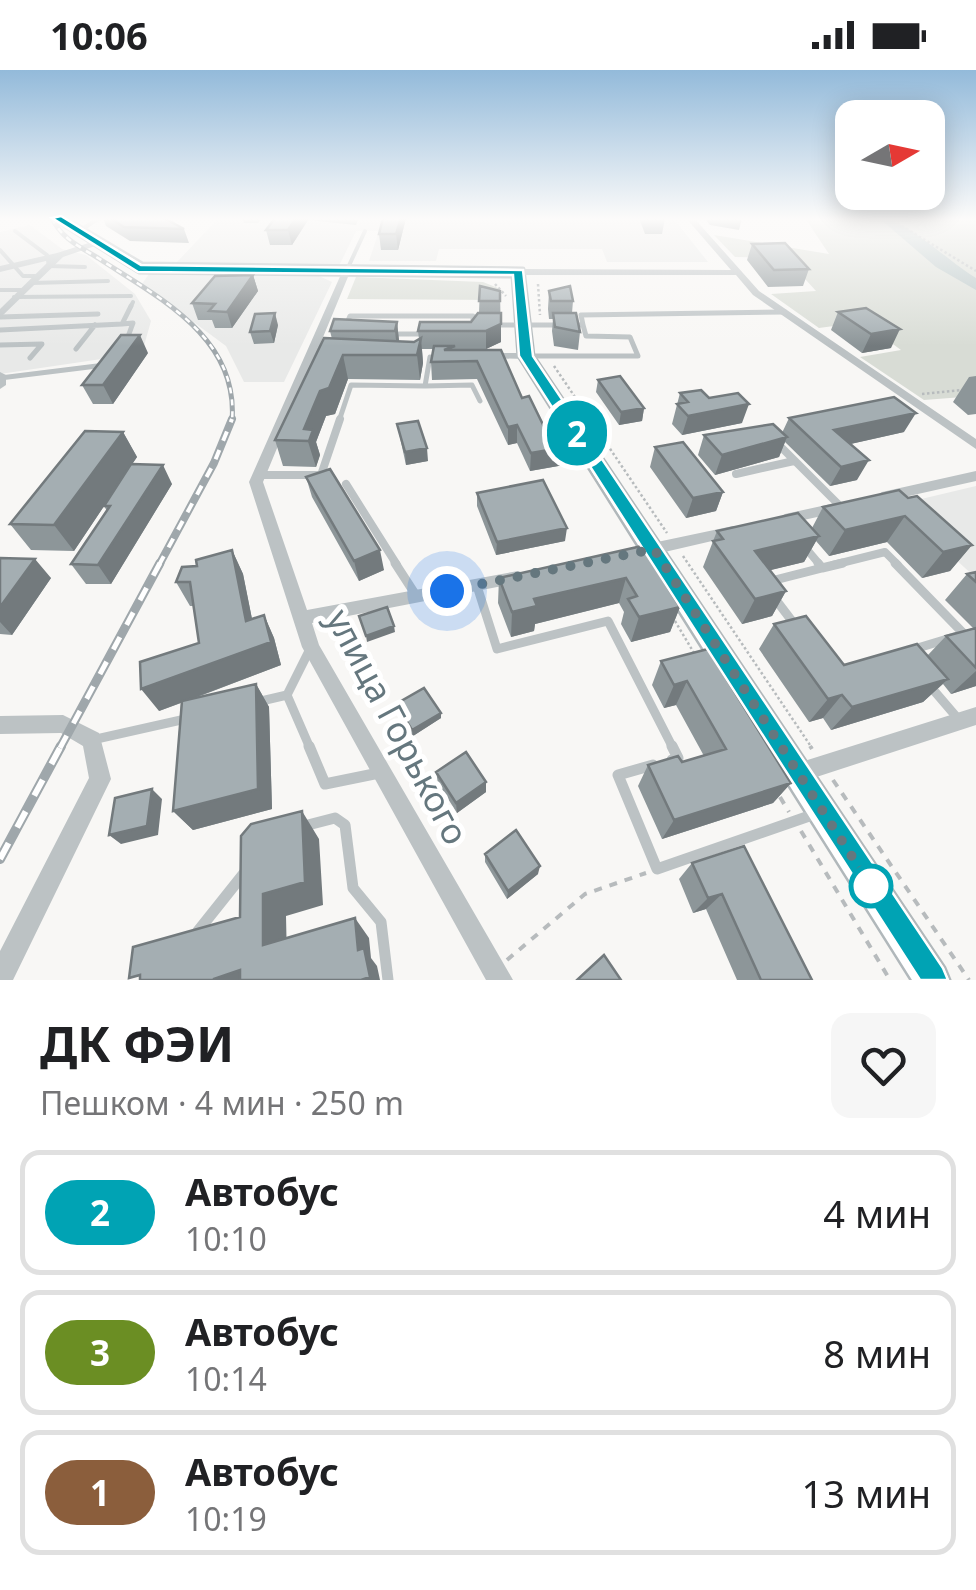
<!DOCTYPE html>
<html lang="ru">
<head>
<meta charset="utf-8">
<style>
  :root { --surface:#fff; --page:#f6f6f6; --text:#202124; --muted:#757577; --line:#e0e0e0 }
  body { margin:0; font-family:"Noto Sans",sans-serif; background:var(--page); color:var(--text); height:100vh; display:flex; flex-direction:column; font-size:38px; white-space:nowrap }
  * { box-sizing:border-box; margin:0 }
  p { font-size:32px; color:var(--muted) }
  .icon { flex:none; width:55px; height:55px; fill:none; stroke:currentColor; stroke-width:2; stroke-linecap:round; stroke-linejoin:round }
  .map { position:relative; height:910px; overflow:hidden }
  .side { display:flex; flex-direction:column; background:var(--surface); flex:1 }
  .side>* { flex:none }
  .badge { padding:0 20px; border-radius:32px; font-size:35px; line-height:65px }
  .needle { width:65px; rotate:81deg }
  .buttons { position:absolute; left:835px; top:30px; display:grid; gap:20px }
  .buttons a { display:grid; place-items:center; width:110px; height:110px; border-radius:20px; background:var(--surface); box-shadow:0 5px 25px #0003; font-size:50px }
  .you { position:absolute; width:50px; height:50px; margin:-25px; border:8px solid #fff; border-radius:50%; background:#1a73e8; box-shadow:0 0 0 15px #1a73e833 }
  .map>.badge { position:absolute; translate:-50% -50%; box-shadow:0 0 0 5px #fff }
  .round { display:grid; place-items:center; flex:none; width:105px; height:105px; border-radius:20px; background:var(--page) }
  .overview { display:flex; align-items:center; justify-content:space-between; height:170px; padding:0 40px }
  h1 { font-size:48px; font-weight:700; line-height:75px }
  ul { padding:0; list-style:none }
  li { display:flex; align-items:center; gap:30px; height:125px; margin:0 20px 15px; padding:0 20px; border:5px solid var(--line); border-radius:20px }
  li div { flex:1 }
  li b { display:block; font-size:38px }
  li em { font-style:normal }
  li .badge { min-width:110px; font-weight:700; text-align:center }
  .status { display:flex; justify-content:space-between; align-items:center; height:70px; padding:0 50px; background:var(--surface); direction:ltr }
  .status svg { height:28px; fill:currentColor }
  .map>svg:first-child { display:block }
  .built { fill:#e8e9e8 }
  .green { fill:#d8dcd5 }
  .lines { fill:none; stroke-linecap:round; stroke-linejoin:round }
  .river { fill:#b4c3c4; fill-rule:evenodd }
  .secondary-casing { stroke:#b1b8bb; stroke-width:5 }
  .path-far1 { stroke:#b7bbbd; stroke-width:2.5; stroke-dasharray:2.5 2.5; stroke-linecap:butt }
  .path { stroke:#b7bbbd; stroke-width:4; stroke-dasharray:8 8; stroke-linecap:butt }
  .service-far4 { stroke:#bcc2c4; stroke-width:4 }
  .service-far3 { stroke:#bcc2c4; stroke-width:5 }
  .service-far2 { stroke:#bcc2c4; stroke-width:8 }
  .service-far1 { stroke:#bcc2c4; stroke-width:9 }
  .service { stroke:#bcc2c4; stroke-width:11 }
  .minor { fill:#bcc2c4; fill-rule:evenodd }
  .secondary { fill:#fff; fill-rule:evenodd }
  .rail-far3-casing { stroke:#9fa7ab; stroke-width:5 }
  .rail-far2-casing { stroke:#9fa7ab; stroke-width:8 }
  .rail-far1-casing { stroke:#9fa7ab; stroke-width:9 }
  .rail-casing { stroke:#9fa7ab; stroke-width:10 }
  .rail-far3 { stroke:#fff; stroke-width:2.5; stroke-dasharray:6; stroke-linecap:butt }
  .rail-far2 { stroke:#fff; stroke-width:4; stroke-dasharray:10; stroke-linecap:butt }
  .rail-far1 { stroke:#fff; stroke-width:5; stroke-dasharray:14; stroke-linecap:butt }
  .rail { stroke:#fff; stroke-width:6; stroke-dasharray:18; stroke-linecap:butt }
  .wall { fill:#8d9699 }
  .shaded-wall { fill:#737a7d }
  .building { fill:#a4aeb2; stroke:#737a7d; stroke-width:2.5 }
  .line { fill:#00a3b4; stroke:#fff; stroke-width:2.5 }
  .walk { stroke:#65777e; stroke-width:10; stroke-dasharray:0 18 }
  .stop-dot { fill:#fff; stroke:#00a3b4; stroke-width:5 }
  .labels { text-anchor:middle; stroke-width:10; stroke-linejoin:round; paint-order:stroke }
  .street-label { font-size:35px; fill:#65777e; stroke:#fff }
</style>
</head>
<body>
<div class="status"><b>10:06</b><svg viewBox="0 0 49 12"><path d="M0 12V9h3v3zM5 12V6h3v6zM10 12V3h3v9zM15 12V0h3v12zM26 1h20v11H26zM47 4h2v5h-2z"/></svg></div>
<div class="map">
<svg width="976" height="910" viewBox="0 0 976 910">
  <rect width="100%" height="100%" fill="#f8f7f5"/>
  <path class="built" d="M219 148H673L708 192H607L602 179H439L436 191H369L379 161H356L339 196 176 193Z
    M30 155 62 179 86 185 135 224 151 251 142 283 0 304V162Z
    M149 204 317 205 332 212 284 312H244L226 276 142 214Z
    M976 416V508L896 435Z"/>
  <path class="green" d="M805 148H976V326L924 330 860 287 901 280 863 252 819 258 771 224 816 221 786 188 735 187 714 165 829 184Z
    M356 207 483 212 498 218 499 230 347 229Z"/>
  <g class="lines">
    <path class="river" d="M879 148C905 148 950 193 976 208V220L936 197Z"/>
    <g class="secondary-casing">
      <path id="secondary" d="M52 148H65L142 194 523 199 533 286 944 898 949 910H912L519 286 513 206 139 202Z"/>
    </g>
    <path class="path-far1" d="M889 148 976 201
      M495 214 506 226
      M538 214 540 245
      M554 296 667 463
      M922 324 963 320
      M683 486 812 678
      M675 551 694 583"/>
    <path class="path" d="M810 676 812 679
      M833 710 969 910
      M780 727 789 742
      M801 761 890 910
      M507 890 585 824 646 803"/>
    <path class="service-far4" d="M15 161 47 185 49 196 85 197
      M78 162 99 148
      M0 180 23 206H38
      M346 202 365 161
      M31 213 108 211
      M0 220H21
      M14 227 131 226
      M130 238 133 232"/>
    <path class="service-far3" d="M0 247 98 244
      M122 254 133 253 126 272
      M493 255H559
      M573 255H583L581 245 785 242
      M345 258 350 246H473V255H479
      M0 260 122 254 131 236
      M391 264H427
      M0 275 42 274 30 288
      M76 279 95 255
      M526 286H638L630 267 586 266 583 255
      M430 287 425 316 472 315 480 331
      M0 308 105 295
      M339 351 351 315 425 316"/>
    <path class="service-far2" d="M777 373 841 437
      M736 404 794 391
      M260 405H321L340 349
      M346 414 397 495
      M804 476 820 495
      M833 495 885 482 898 495"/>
    <path class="service-far1" d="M395 493 417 527
      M895 493 964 564 911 580
      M822 498 843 493
      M771 511 822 498 818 493
      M477 516 497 579 608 551 673 678
      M773 526 795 555
      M930 616 960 651
      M257 632 287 625
      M92 670 190 648
      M310 678 287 625 311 577"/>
    <path class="service" d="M309 676 325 714 379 703
      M672 676 678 688 672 690
      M653 695 618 705 657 799 815 744
      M304 756 335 748 345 755 353 818 381 852 388 910
      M198 861 245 802"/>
    <path class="minor" d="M686 148H694L759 221 976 369V379L753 225 736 205H519L515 202 519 199 731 200Z
      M95 171 99 173 98 175 63 187 0 248V239L50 190 0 202V196L57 183Z
      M346 199 350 202 263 412 307 540 518 501 524 503 526 507 524 511 518 513 312 553 319 575 513 910H486L302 577 249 412 342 202Z
      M484 283H526L531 286 526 289 480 288V284Z
      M0 302 6 305V315L0 319Z
      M976 401V411L882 432 875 427 882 422Z
      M840 432 847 437 845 441 785 454 778 449 785 444Z
      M733 456 741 461 738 465 643 487 637 485 635 481 637 477 643 475Z
      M976 637V655L798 713 791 710 788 703 791 696 798 693Z
      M63 645 99 663 111 709 13 910H0V881L89 708 83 676 61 663 0 664V646Z"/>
    <use href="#secondary" class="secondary"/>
    <g class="rail-far3-casing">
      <path id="rail-far3" d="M52 148C61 168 80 177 98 188 159 228 239 267 232 351"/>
    </g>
    <g class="rail-far2-casing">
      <path id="rail-far2" d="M159 495 214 393 232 349"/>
    </g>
    <g class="rail-far1-casing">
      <path id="rail-far1" d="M60 678 160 493"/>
    </g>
    <g class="rail-casing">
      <path id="rail" d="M0 789 61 676"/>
    </g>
    <use href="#rail-far3" class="rail-far3"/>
    <use href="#rail-far2" class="rail-far2"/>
    <use href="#rail-far1" class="rail-far1"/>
    <use href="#rail" class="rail"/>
  </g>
  <path class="wall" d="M103 148H164L184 159 189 173 130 171 106 156Z
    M242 148H262L258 153H244Z
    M274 148H359L356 155 308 150 292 175H270L266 160Z
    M406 148 398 180H381L379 164Z
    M639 148H665L662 164H645Z
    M704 148H742L739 160 710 155Z
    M752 174 809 199 803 216 768 217 747 190Z
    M253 205 258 221 232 258H215L212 250H198L192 233Z
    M480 216 500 221 501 272 486 279 455 280H501L522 328 549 367 566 377 564 395 530 401 517 373 508 375 477 309 432 310 431 292 433 279H422L423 293 420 310 348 309 335 344 326 346 316 372 320 385 316 397 283 396 275 370 332 269 330 261 397 252 399 272H414L419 269 418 261 471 252 479 243Z
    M549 221 573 231 572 243 580 262 578 280 554 276 552 261 553 249H549L548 239Z
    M838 242 891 278 862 283 831 260Z
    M278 255 274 273 254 274 250 262Z
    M148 283 113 334H93L82 315Z
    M976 306V344L968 345 953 332 969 307Z
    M598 310 644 338 642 351 619 355 596 322Z
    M680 323 709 328 742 353 682 365 672 354Z
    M789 348 904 362 850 374 857 410 830 416 785 372 779 387 715 405 698 385 704 365 782 363Z
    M397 354 428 391 406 395Z
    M123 362 137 387 132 394 172 414 111 514H86L71 494 107 441 104 436 74 481 31 480 10 454Z
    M655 377 723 422 716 441 686 448 650 397Z
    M306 407 384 500 359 511 312 427Z
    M477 423 565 471 496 485 477 436Z
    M908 428 972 475 950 501 922 508 887 472 829 486 816 471 804 492 770 500 786 521 772 546 742 554 703 497 717 461 812 458 823 437Z
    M642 476 680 537 670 562 631 572 621 554 624 542 619 533 535 554 534 561 511 567 498 533 499 508Z
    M232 480 243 504 252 549 264 545 274 568 281 595 195 628 256 614 269 637 272 739 193 760 173 741 181 633 159 641 199 573 193 536H190L176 512 197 496Z
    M0 488 51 508 12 565 0 564Z
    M976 502V616L951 624 943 614 923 632 831 660 823 648 809 652 759 579 774 554 844 595 927 586 946 566 973 558 945 530 967 504Z
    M708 579 791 713 773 733 662 769 638 716 648 695 682 692 704 686 676 635 664 638 652 615 661 591Z
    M396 634 441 648 413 666 397 640Z
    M436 702 486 712V722L457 743 438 713Z
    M485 784 538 804 507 829 485 792Z
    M692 793 812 910H737L706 839 693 843 679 809Z"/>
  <path class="shaded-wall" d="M296 148H308V150L292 175 288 160Z
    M401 148H406L398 180 396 164Z
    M253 205 258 221 232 258 227 242Z
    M275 243 278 255 274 273 270 261Z
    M397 252 399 270 397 279 395 261Z
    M501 254V272L486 279V261Z
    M900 259 891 278 862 283 871 264Z
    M140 265 148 283 113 334 103 315Z
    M421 268 423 293 420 310 417 285Z
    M343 285 348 309 335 344 326 346 316 372 320 385 316 397 304 359 320 321Z
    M749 334 742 353 682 365 688 346Z
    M644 338 642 351 619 355 621 342Z
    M916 343 904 362 824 380 834 360Z
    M517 355V373L508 375V357Z
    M123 362 137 387 74 481 54 455Z
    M787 367 779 387 715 405 722 385Z
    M566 377 564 395 530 401 531 383Z
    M427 378 428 391 406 395 405 382Z
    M869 390 857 410 830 416 841 397Z
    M163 395 172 414 111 514 98 495Z
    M723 422 716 441 686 448 693 428Z
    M905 446 887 472 829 486 845 460Z
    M567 458 565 471 496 485 497 472Z
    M819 466 804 492 743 507 755 481Z
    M972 475 950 501 922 508 943 482Z
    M232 480 243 504 257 574 246 551Z
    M380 480 384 500 359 511 354 491Z
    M35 489 51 508 12 565 0 552V537Z
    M626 508 619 533 535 554 534 561 511 567 512 542 534 529Z
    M786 521 772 546 742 554 755 529Z
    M680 537 670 562 631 572 639 547Z
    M264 545 274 568 281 595 159 641 141 619Z
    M394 556 395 562 367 572 366 566Z
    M976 601V616L951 624Z
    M948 609 923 632 831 660 852 637Z
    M687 611 676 635 664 638 674 615Z
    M256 614 269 637 272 739 193 760 173 741Z
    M842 625 823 648 809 652 828 629Z
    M441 643V648L413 666 412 660Z
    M486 712V722L457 743 456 733Z
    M791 713 773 733 662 769 674 750Z
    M152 719 162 729 158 765 121 774 109 765Z
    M302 741 319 769 323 835 286 846 287 892 263 875V824Z
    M540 796 538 804 507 829 508 821Z
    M722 824 706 839 693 843 708 828Z
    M355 848 369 868 371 888 377 896 380 910H361Z
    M240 900 256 910H214V909Z"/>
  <path class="building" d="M110 148H164L184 159 124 157Z
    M275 148H296L288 160H266Z
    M383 148H401L396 164H379Z
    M785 173 809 199 774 200 752 174Z
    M253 205 227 242 209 241 215 234 192 233 215 206Z
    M480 216 500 221V231H479Z
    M570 216 573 231H551L549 221Z
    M866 238 900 259 871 264 838 242Z
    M275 243 270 261 250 262 255 244Z
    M478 243H501V254L486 261H418L420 252H471Z
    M553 243H576L580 262 555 257Z
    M334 249 397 252 395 261H330Z
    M121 265H140L103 315H82Z
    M324 268 414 272 421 268 417 285H343L329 318 320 321 304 359 313 360 309 371 275 370Z
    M434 276H455L444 280H501L522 328 529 326 549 367 560 366 566 377 531 383 517 355 508 357 477 291 431 292Z
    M620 306 644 338 621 342 598 310Z
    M701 320 709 328 738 323 749 334 688 346 677 334 688 332 680 323Z
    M894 327 916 343 834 360 869 390 841 397 789 348Z
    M418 351 427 378 405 382 397 354Z
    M773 354 787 367 722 385 704 365Z
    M85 361 123 362 54 455 10 454Z
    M683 372 723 422 693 428 655 377Z
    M131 394 163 395 98 495 71 494 110 436H104Z
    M330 399 380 480 354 491 306 407Z
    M543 410 567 458 497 472 477 423Z
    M899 420 908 428 917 426 972 475 943 482 905 446 845 460 823 437Z
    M798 443 819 466 755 481 786 521 755 529 713 471 723 469 717 461Z
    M642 476 680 537 639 547 628 529 637 526 626 508 534 529 537 536 512 542 499 508Z
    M232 480 246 551 264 545 271 572 141 619 140 592 199 573 190 512H176L182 497 197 496 196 490Z
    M0 488 35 489 0 537Z
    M976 502V512L967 504Z
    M387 537 394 556 366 566 359 546Z
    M806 546 844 595 917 574 948 609 852 637 842 625 828 629 774 554Z
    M976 558V598L946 566Z
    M708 579 791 713 674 750 648 695 678 686 682 692 726 679 687 611 674 615 661 591Z
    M256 614 258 719 173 741 182 631Z
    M424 618 441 643 412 660 396 634Z
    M466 682 486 712 456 733 436 702Z
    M152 719 147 756 109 765 115 728Z
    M302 741 305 812 263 824V875L355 848 358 880 364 878 370 907 361 910H240V900L214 909V910H140V905L129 908 133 877 240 847 241 766 251 754Z
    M516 760 540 796 508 821 485 784Z
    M744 776 812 910H761L722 824 708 828 692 793Z
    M604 885 621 910H577Z"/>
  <linearGradient id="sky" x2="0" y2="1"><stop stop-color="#93bada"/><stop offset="0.54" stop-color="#fcfbfa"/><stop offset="1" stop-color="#fcfbfa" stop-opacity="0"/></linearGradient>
  <rect width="976" height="276" fill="url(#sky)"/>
  <path class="line" d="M61 146 141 195 523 200 533 286 943 898 948 910H920L519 286 513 205 138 202 52 148Z"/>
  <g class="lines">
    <path class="walk" d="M447 521 654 479 871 816"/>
  </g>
  <circle class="stop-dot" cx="871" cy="816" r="20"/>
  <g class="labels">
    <g class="street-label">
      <text transform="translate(397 657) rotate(62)" y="12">улица Горького</text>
    </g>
  </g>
</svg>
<div class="buttons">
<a><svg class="needle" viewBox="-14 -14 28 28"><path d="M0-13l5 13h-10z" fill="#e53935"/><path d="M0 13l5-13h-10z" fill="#757577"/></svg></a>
</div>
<div class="you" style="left:447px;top:521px"></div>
<b class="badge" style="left:577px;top:363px;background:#00a3b4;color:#fff">2</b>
</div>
<section class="side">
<div class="overview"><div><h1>ДК ФЭИ</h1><p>Пешком · 4 мин · 250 m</p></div><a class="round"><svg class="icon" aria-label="heart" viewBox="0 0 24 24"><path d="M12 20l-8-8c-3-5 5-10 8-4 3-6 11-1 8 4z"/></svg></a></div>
<ul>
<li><span class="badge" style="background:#00a3b4;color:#fff">2</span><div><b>Автобус</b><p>10:10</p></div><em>4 мин</em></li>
<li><span class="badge" style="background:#6b8e23;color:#fff">3</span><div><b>Автобус</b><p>10:14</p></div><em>8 мин</em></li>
<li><span class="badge" style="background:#8b5e3c;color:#fff">1</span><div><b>Автобус</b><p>10:19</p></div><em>13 мин</em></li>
</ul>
</section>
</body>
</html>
